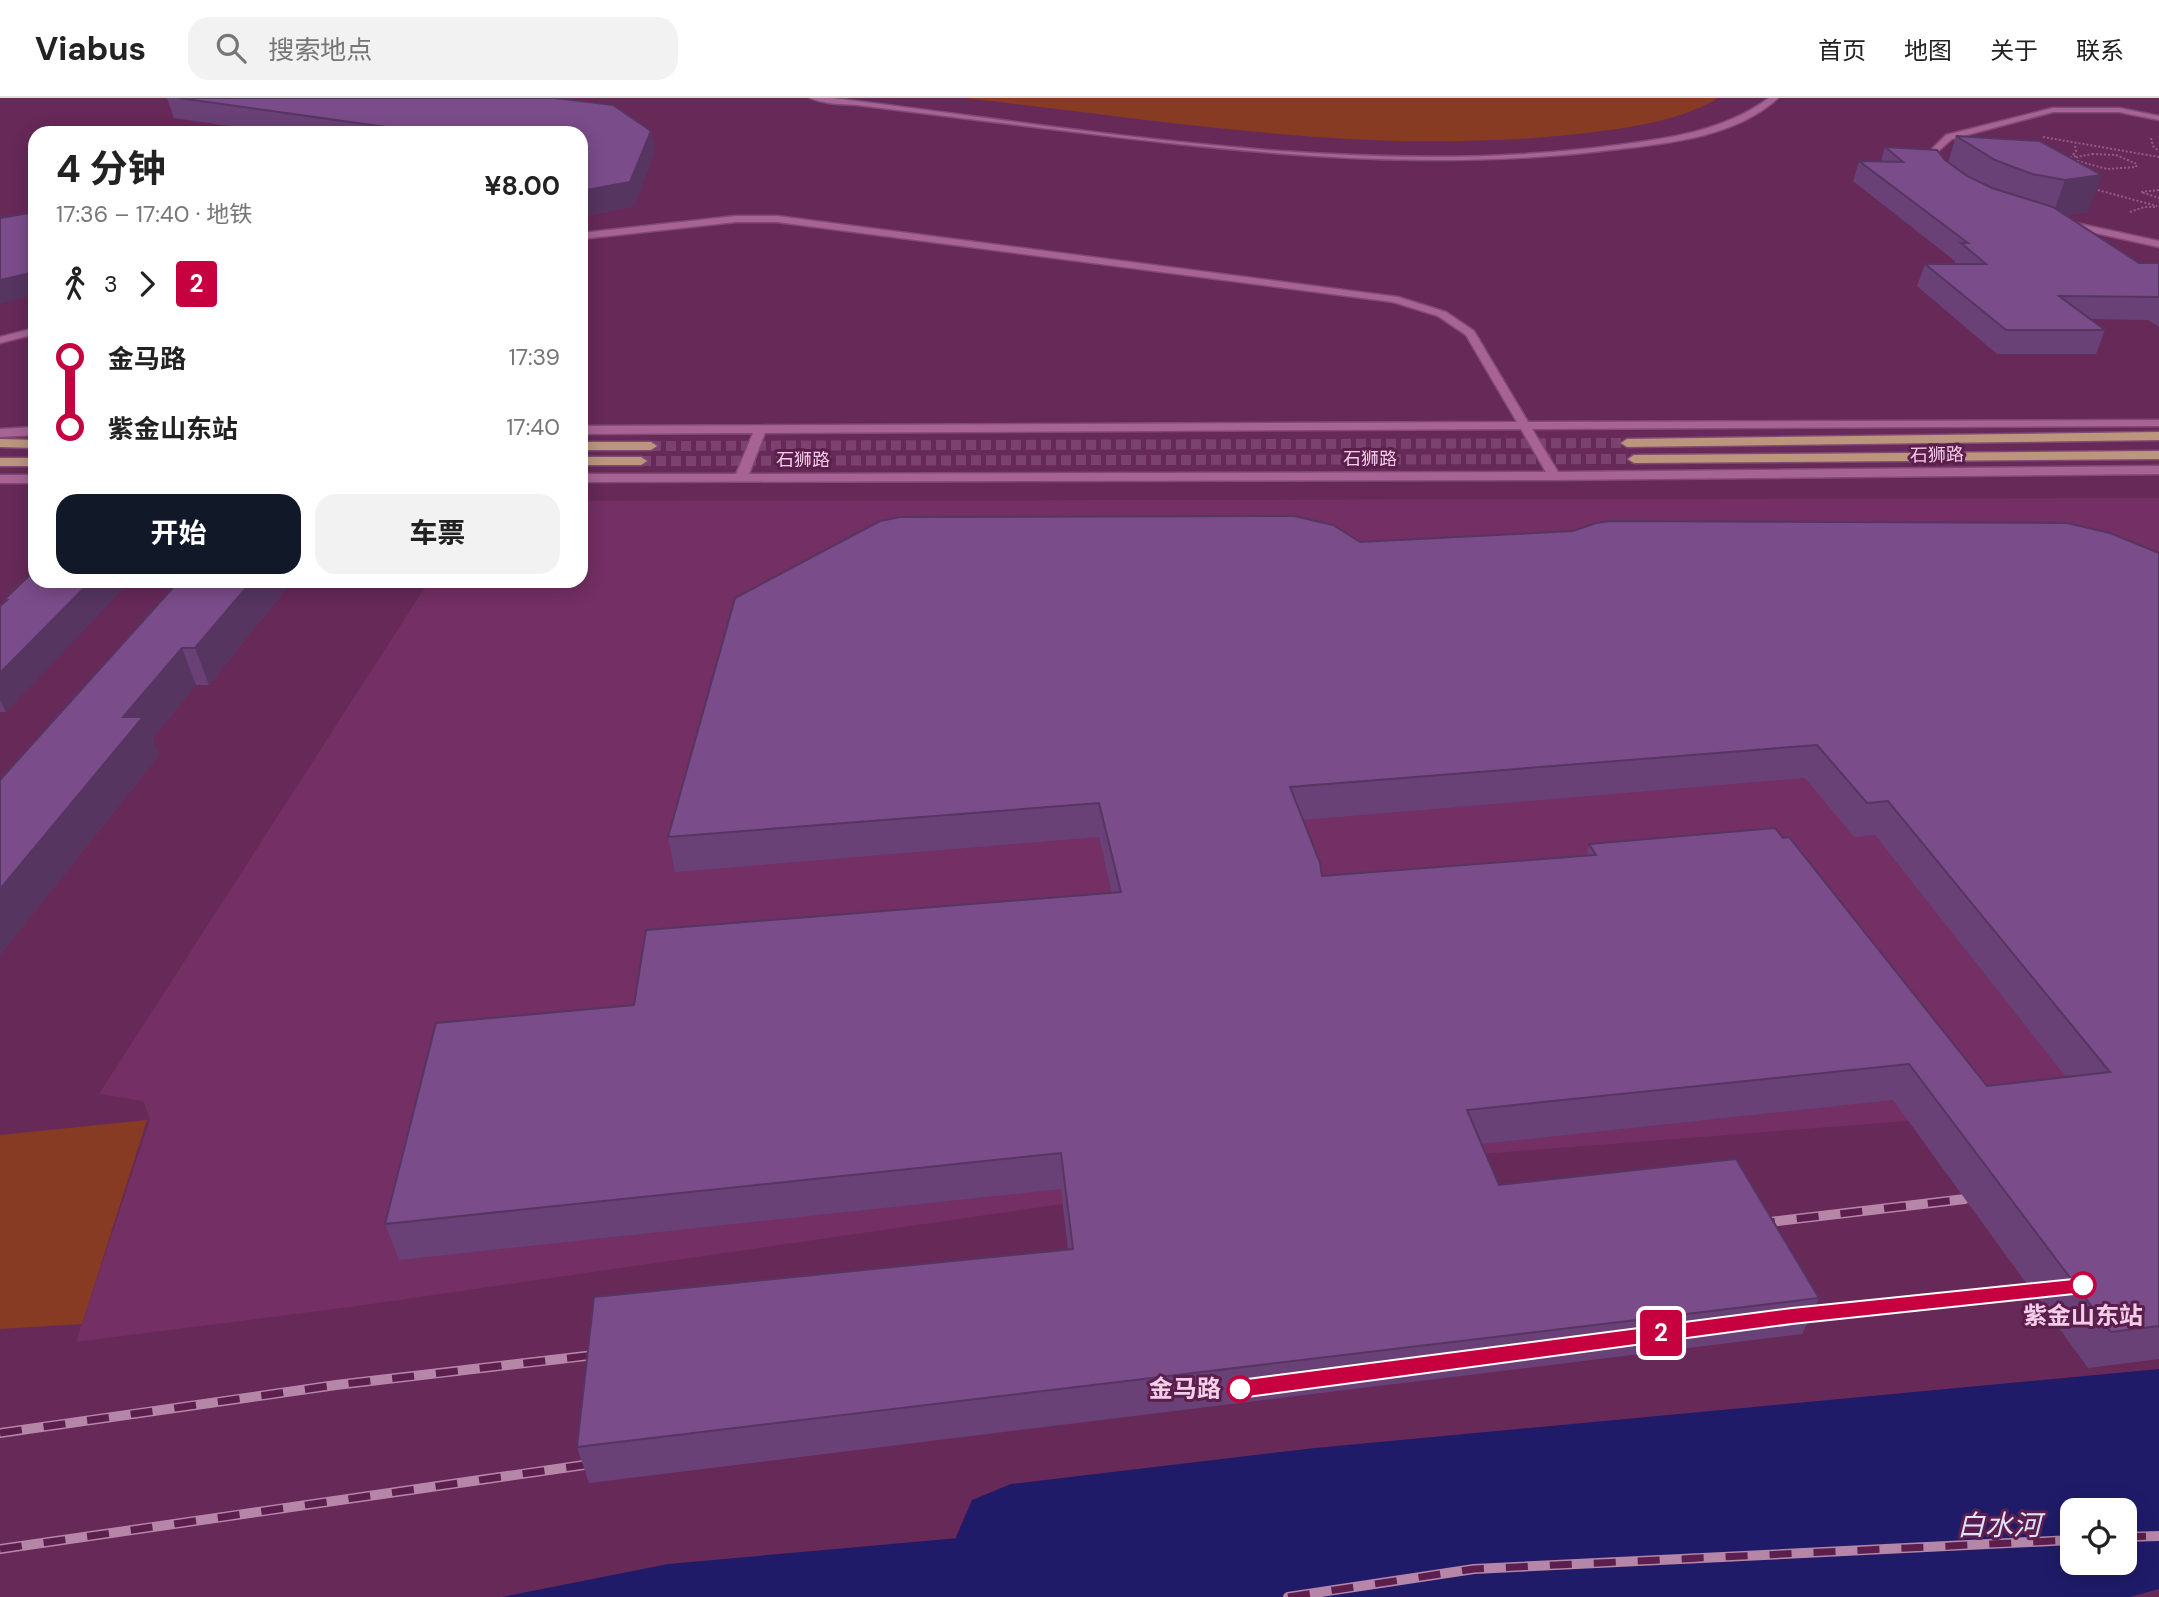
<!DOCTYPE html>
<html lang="zh">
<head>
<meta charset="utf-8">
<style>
  :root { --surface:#fff; --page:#f2f2f2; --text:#222; --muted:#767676; --line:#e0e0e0; --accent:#111827 }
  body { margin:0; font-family:"DM Sans","Noto Sans SC",sans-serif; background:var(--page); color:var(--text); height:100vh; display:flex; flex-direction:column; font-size:26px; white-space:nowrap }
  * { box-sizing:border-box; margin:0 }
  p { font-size:23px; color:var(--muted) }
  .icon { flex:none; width:38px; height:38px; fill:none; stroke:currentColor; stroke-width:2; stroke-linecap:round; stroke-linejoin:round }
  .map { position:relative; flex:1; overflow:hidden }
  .sheet { position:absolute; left:28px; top:28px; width:560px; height:462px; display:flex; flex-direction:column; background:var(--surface); border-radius:21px; box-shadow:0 4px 18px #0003 }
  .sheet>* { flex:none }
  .badge { padding:0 14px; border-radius:5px; font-size:24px; line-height:46px }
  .controls { position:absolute; left:2060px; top:1400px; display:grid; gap:14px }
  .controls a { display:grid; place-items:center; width:77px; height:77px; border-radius:14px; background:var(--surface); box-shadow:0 4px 18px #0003; font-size:35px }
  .map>.badge { position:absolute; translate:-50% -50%; box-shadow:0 0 0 4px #fff }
  .legs { display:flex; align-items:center; gap:10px; height:77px; padding:0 28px; font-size:23px }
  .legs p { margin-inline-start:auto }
  .headline { display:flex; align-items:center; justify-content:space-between; height:119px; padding:0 28px }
  h1 { font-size:38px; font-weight:700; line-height:52px }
  .primary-button { display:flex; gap:14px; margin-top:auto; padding:14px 28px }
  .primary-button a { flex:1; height:80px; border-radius:21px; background:var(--accent); color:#fff; font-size:28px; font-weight:700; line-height:80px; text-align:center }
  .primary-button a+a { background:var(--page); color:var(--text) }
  ul { padding:0 28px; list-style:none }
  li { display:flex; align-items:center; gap:24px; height:70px; font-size:26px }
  li i { display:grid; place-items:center; width:10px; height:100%; margin:0 9px; background:currentColor }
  li i::after { content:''; width:18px; height:18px; margin:-9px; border:5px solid; border-radius:50%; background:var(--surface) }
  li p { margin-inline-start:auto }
  li:first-child i { background:linear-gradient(#0000 50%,currentColor 0) }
  li:last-child i { background:linear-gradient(currentColor 50%,#0000 0) }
  header { display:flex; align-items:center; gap:42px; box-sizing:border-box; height:98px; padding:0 35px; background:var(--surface); border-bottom:2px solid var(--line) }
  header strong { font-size:33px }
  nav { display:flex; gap:38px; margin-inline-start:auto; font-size:24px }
  .search { width:490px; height:63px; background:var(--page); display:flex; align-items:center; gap:18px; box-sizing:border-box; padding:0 24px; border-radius:21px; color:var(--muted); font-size:26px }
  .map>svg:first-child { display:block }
  .built { fill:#742f64 }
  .green { fill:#873b23 }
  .water { fill:#201b69; fill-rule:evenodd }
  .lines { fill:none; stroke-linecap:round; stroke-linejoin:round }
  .river { fill:#201b69; fill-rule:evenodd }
  .major-tunnel { stroke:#7c426e; stroke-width:10; stroke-dasharray:10 5; stroke-linecap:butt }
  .minor-casing { stroke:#804a74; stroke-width:3 }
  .major-casing { stroke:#804a74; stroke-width:3 }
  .path { stroke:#935c85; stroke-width:2; stroke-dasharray:2 2; stroke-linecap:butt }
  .minor { fill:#a76394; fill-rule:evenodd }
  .major { fill:#bb967d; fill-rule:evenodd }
  .rail-casing { stroke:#b686a9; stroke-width:10 }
  .rail { stroke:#5b1e4d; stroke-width:7; stroke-dasharray:22; stroke-linecap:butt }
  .wall { fill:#6a4177; fill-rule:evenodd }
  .shaded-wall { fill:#563561 }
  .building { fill:#7b4c8a; stroke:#563561; stroke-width:2; fill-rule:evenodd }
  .line-1 { fill:#c7003f; stroke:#fff; stroke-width:2 }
  .stop-1-dot { fill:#fff; stroke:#c7003f; stroke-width:3.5 }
  .labels { text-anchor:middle; stroke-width:6; stroke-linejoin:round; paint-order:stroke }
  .far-street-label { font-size:18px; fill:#f4cee8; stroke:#5b1e4d }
  .near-stop-label { font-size:24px; font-weight:bold; fill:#f4cee8; stroke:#5b1e4d }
  .near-water-label { font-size:28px; font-style:italic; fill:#dfe3fa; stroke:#5b1e4d }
</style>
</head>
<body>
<header>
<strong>Viabus</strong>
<div class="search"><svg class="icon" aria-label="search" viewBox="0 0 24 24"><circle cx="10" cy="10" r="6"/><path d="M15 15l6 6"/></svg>搜索地点</div>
<nav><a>首页</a><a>地图</a><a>关于</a><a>联系</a></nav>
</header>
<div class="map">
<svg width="2159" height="1499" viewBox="0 0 2159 1499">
  <rect width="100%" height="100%" fill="#672958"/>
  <path class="built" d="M2159 400V993L1935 1021 1325 1068 358 1208 76 1244 150 1021 143 1003 99 996 429 483H581V403Z"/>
  <path class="green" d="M964 0H1718C1680 23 1629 30 1586 35 1378 60 1170 23 964 0Z
    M147 1022 82 1226 0 1231V1037Z"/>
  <path class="water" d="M2159 1319V1491L2130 1499H502L668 1466 1184 1420 1652 1400 2007 1353ZM2072 1412H2124V1465H2072Z"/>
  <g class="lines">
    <path class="river" d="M2159 1271V1363L1315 1450 1011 1492 972 1476 956 1439 972 1402 1011 1386 1315 1350Z"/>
    <path class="major-tunnel" d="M651 348 1627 345
      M641 363 1634 361"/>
    <g class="minor-casing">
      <path id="minor" d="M810 0H832C1086 31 1354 81 1610 48 1665 41 1723 34 1769 0H1778C1737 38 1672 45 1619 51 1404 79 1191 48 977 22 937 17 897 12 857 7 842 6 823 6 810 0Z
        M2053 10H2119L2159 18V22L2119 14H2053L1952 41 1935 56 1941 72H1935L1927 56 1946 37Z
        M736 118H777L1398 199 1446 214 1474 233 1528 324 2159 322V328L1532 331 1558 374 2159 368V376L1554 382 581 384V376H736L753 335 581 336V328L1517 324 1466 237 1438 218 1393 204 777 124H736L581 141V135ZM1521 331 1546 374 749 376 765 335Z
        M2062 122 2159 143V149L2059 127V123Z
        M35 230V236L0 245V239Z
        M35 329V337L0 339V331Z
        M0 377H35V385H0Z"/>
    </g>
    <g class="major-casing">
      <path id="major" d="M2159 334V342L1627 349 1621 345 1627 341Z
        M0 341 35 342V350L0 349Z
        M581 344H651L657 348 651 352H581Z
        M2159 353V361L1634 365 1628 361 1634 357Z
        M581 359H641L647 363 641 367H581Z
        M0 360H35V368H0Z"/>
    </g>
    <path class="path" d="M2043 39 2159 59
      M2151 40 2153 48 2159 53
      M2092 56 2116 57 2137 66 2136 69 2107 71 2078 63 2077 59Z
      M2074 58 2077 59
      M2068 63 2076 53 2075 47
      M2094 91 2157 108
      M2159 92 2141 94 2159 100
      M2130 114 2144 109H2155"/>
    <use href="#minor" class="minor"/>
    <use href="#major" class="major"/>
    <g class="rail-casing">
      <path id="rail" d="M1753 1126 1965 1101
        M1792 1218 2031 1193
        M0 1335 336 1287 603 1256
        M2124 1439 2159 1438
        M0 1451 591 1366
        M1288 1499 1474 1471 2072 1442"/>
    </g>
    <use href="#rail" class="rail"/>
  </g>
  <path class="wall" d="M167 0H555L651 33 654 56 634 108 581 119V35H276L174 20Z
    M1956 38 2040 43 2088 114 2066 117 2139 165H2159V229L2148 222 2091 221 2105 232 2096 256H1997L1917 188 1925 166H1955V163L1853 83 1859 63H1881L1885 49 1945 62 1948 65Z
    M1360 444 2159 455V1261L2088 1270 1893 1002 1481 1046 1499 1087 1819 1200 1802 1236 589 1385 577 1349 1068 1151 1061 1091 399 1162 385 1126 634 907 1112 795 1099 739 675 774 668 739ZM1805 680 1854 739 1875 737 2066 979 1987 988 1589 746 1587 757 1322 778 1303 722Z
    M35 472 6 614H0V508L5 504 4 502Z
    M179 483H292L209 587H196L152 641 159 657 0 857V682Z"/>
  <path class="shaded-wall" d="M651 33 654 56 634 108 581 119V93Z
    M2102 77 2088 114 2052 119 2065 82Z
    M35 174V197L0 206V182Z
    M91 483H131L6 614 0 602V575Z
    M252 483H292L209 587 195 550Z
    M182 550 196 587 152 641 159 657 0 857V791L123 619Z"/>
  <path class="building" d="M179 0H555L613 7 651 33 630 84 581 93V35H387L385 29Z
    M1956 38 2040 43 2102 77 2065 82 2032 76 1995 62Z
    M1885 49 1937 52 1945 62 1967 78 1992 90 2053 109 2139 165H2159V199L2059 198 2105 232H2006L1925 166H1986L1961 145H1968L1859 63 1903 64Z
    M35 114V174L0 182V120Z
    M1294 418 1333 427 1360 444 1573 433 1596 425 1610 423 2067 425 2110 435 2159 455V1228L2111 1234 1909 966 1467 1012 1499 1087 1736 1061 1819 1200 577 1349 594 1199 1073 1151 1061 1055 385 1126 436 925 634 907 646 832 1121 794 1099 705 668 739 735 500 880 423 900 419ZM1817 647 1867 705 1888 703 2110 974 1987 988 1789 739 1783 740 1775 730 1589 746 1596 757 1322 778 1320 765 1290 689Z
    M35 472V483H91L0 575V508L7 502H4Z
    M179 483H252L195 550H182L123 619H143L0 791V682Z"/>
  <path class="line-1" d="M2083 1180 2089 1182 2092 1187 2089 1193 2083 1195 1792 1226 1240 1300 1234 1297 1231 1291 1234 1285 1240 1282 1792 1210Z"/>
  <g class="stop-1-dot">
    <circle cx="2083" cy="1187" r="12"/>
    <circle cx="1240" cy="1291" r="12"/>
  </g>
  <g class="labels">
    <g class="far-street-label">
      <text transform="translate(1937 357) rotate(-1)" y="6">石狮路</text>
      <text x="1370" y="367">石狮路</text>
      <text x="803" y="368">石狮路</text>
    </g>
    <g class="near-stop-label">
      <text x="2083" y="1226">紫金山东站</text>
      <text x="1221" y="1299" text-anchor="end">金马路</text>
    </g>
    <g class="near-water-label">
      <text x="1999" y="1437">白水河</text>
    </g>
  </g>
</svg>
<div class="controls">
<a><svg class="icon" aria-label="locate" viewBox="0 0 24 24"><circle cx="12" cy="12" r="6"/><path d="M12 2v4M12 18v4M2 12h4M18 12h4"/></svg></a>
</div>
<b class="badge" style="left:1661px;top:1235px;background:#c7003f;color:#fff">2</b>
<section class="sheet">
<div class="headline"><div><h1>4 分钟</h1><p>17:36 – 17:40 · 地铁</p></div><b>¥8.00</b></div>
<div class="legs"><svg class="icon" aria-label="walk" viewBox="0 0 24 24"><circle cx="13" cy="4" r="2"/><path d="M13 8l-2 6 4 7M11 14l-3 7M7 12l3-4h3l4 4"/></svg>3<svg class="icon" aria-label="forward" viewBox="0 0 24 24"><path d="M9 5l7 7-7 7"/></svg><b class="badge" style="background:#c7003f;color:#fff">2</b></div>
<ul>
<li><i style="color:#c7003f"></i><b>金马路</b><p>17:39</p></li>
<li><i style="color:#c7003f"></i><b>紫金山东站</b><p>17:40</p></li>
</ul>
<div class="primary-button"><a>开始</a><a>车票</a></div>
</section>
</div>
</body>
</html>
